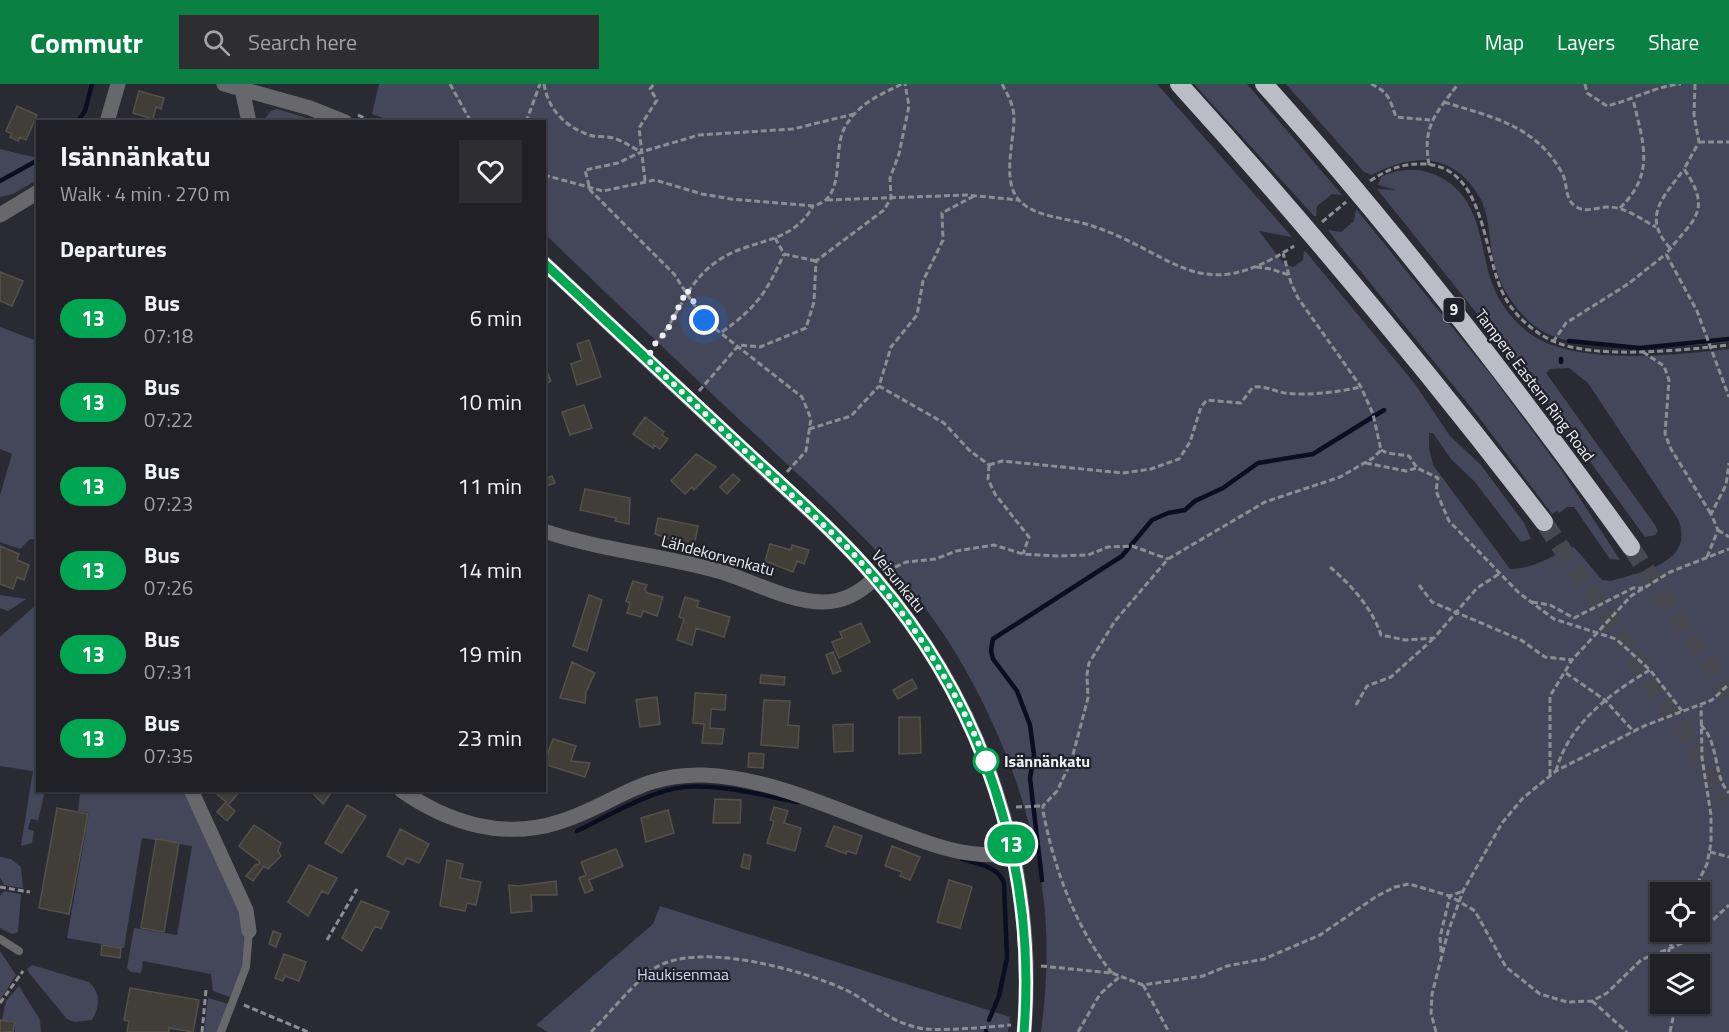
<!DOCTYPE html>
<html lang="en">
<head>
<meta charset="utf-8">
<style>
  :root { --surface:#202026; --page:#2d2d32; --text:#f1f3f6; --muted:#a2a3a7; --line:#3d3e43; --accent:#0b8043 }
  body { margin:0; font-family:"Titillium Web",sans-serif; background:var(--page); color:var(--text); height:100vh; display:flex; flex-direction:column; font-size:22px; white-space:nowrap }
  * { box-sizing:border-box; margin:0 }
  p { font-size:20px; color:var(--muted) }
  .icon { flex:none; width:33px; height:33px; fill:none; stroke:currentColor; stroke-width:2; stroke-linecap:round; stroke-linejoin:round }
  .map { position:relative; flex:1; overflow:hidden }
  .sheet { position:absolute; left:36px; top:36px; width:510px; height:672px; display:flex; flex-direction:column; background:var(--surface); border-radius:0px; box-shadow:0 2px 4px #0004,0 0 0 2px var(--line) }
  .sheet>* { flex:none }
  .badge { padding:0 12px; border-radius:20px; font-size:21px; line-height:39px }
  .controls { position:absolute; left:1650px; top:798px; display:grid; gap:12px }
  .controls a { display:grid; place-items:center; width:60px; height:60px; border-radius:0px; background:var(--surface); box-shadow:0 2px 4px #0004,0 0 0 2px var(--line); font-size:30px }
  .you { position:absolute; width:30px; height:30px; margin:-15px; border:4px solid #fff; border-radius:50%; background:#1a73e8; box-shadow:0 0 0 9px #1a73e833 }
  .map>.badge { position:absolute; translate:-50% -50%; box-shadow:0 0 0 3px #fff }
  h2 { padding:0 24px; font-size:22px; line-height:54px }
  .round { display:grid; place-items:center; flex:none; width:63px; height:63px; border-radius:0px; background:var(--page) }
  .overview { display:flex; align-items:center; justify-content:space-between; height:102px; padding:0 24px }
  h1 { font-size:28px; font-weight:700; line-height:45px }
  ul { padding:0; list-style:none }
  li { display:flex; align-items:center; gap:18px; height:84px; padding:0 24px }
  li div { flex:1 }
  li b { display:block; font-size:22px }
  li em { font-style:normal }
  li .badge { min-width:66px; font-weight:700; text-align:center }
  header { display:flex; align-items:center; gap:36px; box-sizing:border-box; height:84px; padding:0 30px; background:var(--accent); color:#fff }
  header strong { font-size:28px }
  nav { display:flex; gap:33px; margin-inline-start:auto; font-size:21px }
  .search { width:420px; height:54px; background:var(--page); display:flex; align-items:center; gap:15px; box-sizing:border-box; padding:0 21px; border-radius:0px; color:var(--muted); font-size:22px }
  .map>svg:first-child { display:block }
  .green { fill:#44475a; fill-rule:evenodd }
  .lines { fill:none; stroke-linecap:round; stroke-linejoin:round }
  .stream { stroke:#0b0d21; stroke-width:4.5 }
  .building { fill:#403e36; stroke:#535149; stroke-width:1.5 }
  .motorway-tunnel { stroke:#47484f; stroke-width:18; stroke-dasharray:18 9; stroke-linecap:butt }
  .path { stroke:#8d8e94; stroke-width:3; stroke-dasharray:6 3; stroke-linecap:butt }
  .service { stroke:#68686c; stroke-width:8 }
  .minor { stroke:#68686c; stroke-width:15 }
  .tertiary { stroke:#68686c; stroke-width:15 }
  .motorway { stroke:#bbbdc6; stroke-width:18 }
  .line-casing { stroke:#fff; stroke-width:14 }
  .line { stroke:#00a651; stroke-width:9 }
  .walk { stroke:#eeeff4; stroke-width:6; stroke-dasharray:0 10.8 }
  .stop-dot { fill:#fff; stroke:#00a651; stroke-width:3 }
  .labels { text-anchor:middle; stroke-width:4.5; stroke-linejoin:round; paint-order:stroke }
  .shield { fill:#202128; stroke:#b0b1b7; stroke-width:1.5 }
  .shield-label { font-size:15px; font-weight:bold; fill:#eeeff4 }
  .street-label { font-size:16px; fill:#eeeff4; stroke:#202128 }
  .stop-label { font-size:16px; font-weight:bold; fill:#eeeff4; stroke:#202128; text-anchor:start }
  .park-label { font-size:16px; fill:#d1d7f6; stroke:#202128 }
</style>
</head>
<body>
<header>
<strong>Commutr</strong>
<div class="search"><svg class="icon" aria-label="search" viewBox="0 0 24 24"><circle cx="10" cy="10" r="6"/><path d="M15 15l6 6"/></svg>Search here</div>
<nav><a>Map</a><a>Layers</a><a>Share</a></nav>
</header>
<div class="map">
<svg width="1729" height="948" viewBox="0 0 1729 948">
  <rect width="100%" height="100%" fill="#2a2b32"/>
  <path class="green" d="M379 0H1157L1292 153 1259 147 1284 180 1293 183 1303 176 1304 167 1306 168 1415 300 1450 352 1481 381 1524 439 1531 455 1521 458 1474 397 1451 375 1433 349H1429V364L1433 381 1510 485C1535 485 1552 471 1574 463L1602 496 1611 497C1641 488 1696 479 1678 435L1588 299 1569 284 1550 285 1546 289 1655 441 1658 447 1655 451 1645 453 1532 298 1377 105 1396 106 1378 101 1381 93C1419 74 1461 94 1475 135 1484 159 1485 186 1496 209 1504 225 1517 241 1532 251 1577 282 1676 271 1729 265V948H1041C1047 903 1049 855 1043 810 1029 698 970 569 894 486 848 435 796 388 745 341 678 278 611 214 545 150L544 38 391 37 372 30ZM1660 808H1700V848H1660ZM1660 880H1700V920H1660Z
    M1194 0H1247L1342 111 1332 110 1317 122 1316 132H1314Z
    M1286 0H1729V258C1682 263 1573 272 1536 243 1513 225 1497 198 1492 170 1489 151 1489 129 1479 112 1453 68 1412 69 1372 91L1364 88Z
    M277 25 316 37H263L271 27Z
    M0 65 37 74V96L13 110 0 113Z
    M1356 125 1491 291 1562 387 1620 476 1610 475 1574 423H1567L1559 429 1557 427 1552 430 1478 332 1337 158 1328 146 1341 148 1354 137Z
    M0 243 37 257V456L30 455 20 465 0 458V411L12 370 0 365Z
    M0 511 26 515 8 527 0 524Z
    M37 520 38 706 184 707C200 749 249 821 246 865 245 882 236 898 230 913L213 907 211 890 143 877 141 889 131 888 127 884 134 844 177 851 192 762 142 754 124 864 67 854 89 729 78 727 80 710 45 707 38 736 31 735 28 745 34 747 32 759 21 762 33 687 0 682V553Z
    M0 773 11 775 21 783 23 804 4 801 0 793Z
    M4 807 21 810 18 848 12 850 0 844V812Z
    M660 822 1010 933 1008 948H548L536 941 653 840Z
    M0 867 16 891 0 916Z
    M32 881 89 898C101 909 100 922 92 936L74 938 67 935 29 889 27 885Z
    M19 902 40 936 41 948H15V939L2 936 6 917Z
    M208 914 229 920 218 948H204Z"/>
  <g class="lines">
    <path class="stream" d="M77 38 85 27 92 0
      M0 97 38 76
      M1569 257 1640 264 1729 255
      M1561 278V275
      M577 747C606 733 652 706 684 703 722 700 760 711 798 718
      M962 775C978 780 998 782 1004 799L1007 874 999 912 989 936
      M1042 796 1030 694 1034 671 1030 641 1017 607 993 575 991 566 993 555 1122 472 1152 436 1168 429 1185 426 1195 417 1223 404 1258 379 1313 370 1384 326
      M986 948V947"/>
  </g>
  <path class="building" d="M139 7 164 14 161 25 156 23 153 35 133 29Z
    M17 22 37 31 26 56 20 53 18 57 10 53 12 50 6 47Z
    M0 188 23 197 12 222 0 217Z
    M589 256 601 293 577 301 571 280 582 276 577 260Z
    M544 281 551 297 544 300Z
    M584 321 592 344 570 351 562 328Z
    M645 333 664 348 662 351 668 355 660 365 654 361 653 364 633 350Z
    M696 370 716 383 694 406 692 403 685 410 671 397Z
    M733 390 740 396 727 410 720 403Z
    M552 392 555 399 544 403V395Z
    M585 405 630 414 629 440 615 437 616 434 580 426Z
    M658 434 698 442 694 463 669 458V455L655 450Z
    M770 460 791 466 792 461 809 466 804 480 797 477 793 488 765 477Z
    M0 462 19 470 17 476 29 481 24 496 17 493 13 505 0 500Z
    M633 497 647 501 645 505 647 509 663 513 657 532 643 527 641 533 627 529 630 519 626 517Z
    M589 511 602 516 587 567 573 562Z
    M685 513 699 517 697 523 730 533 724 553 696 544 692 561 677 556 684 535 679 533Z
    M861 539 870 558 839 574 832 558 842 554 840 548Z
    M833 568 841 587 833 590 826 571Z
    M572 578 595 589 586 608 585 619 560 614Z
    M761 591 785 593 784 601 760 599Z
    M912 595 917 604 898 615 893 606Z
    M695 609 726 611 725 626 711 625 710 644 724 645 722 660 702 659 704 640 693 639Z
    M657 613 660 640 640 643 636 616Z
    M764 616 790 617 788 641 799 642 798 664 761 661Z
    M899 633H920L921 669 899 670Z
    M853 640V667L834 668 833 641Z
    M553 655 576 662 571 677 590 679 585 693 544 680Z
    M749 669 764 670 763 684 748 683Z
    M212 706H241L228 721 235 727 227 737 217 728 226 718Z
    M310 706H333L323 720Z
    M715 715 741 716 740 739H713Z
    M347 721 366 732 342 769 325 759Z
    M774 723 788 727 784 739 801 744 795 767 767 759 774 737 770 736Z
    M57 724 88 730 69 830 39 824Z
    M668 726 674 749 646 758 641 734Z
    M254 741 281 759 278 767 281 772 268 785 264 782 253 797 246 792 256 780 258 781 260 778 239 762Z
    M834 742 862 752 856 770 847 767 846 770 826 762Z
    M400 745 429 760 419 779 407 774 403 781 387 772Z
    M156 755 179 759 164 848 141 844Z
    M892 762 920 773 910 796 900 792 902 788 885 782Z
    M616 765 623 782 589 796 593 806 585 809 579 794 586 791 581 778Z
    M744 770 751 772 749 785 741 783Z
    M447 776 463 780 460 794 481 798 476 821 467 819 465 827 440 822Z
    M309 781 337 794 328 810 322 807 308 832 288 818Z
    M949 796 972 803 960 844 937 838Z
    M556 797 557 811H531L532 827 511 829 509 801 518 802Z
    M361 817 389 828 381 845 375 842 362 867 342 854Z
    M273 847 281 850 276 863 269 860Z
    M102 861 121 864 120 874 101 871Z
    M284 870 306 878 299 897 285 892 283 897 275 894Z
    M130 904 199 916 193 948 169 944V948H127L129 937 124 936Z
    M0 936 15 938 13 948H0Z"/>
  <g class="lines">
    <path class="motorway-tunnel" d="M1544 438 1729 715
      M1631 463 1729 614"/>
    <path class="path" d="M450 0 471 38
      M544 0C548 26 567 45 593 52 600 53 609 52 616 55 625 58 633 64 641 68
      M1002 0C1008 11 1014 22 1014 34 1014 58 1002 95 1018 115 1033 133 1066 134 1086 140 1175 167 1196 226 1294 162
      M1371 0C1389 8 1390 16 1396 33L1430 36
      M1585 0 1587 9 1607 22C1632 16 1656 2 1681 0
      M1695 0 1694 31 1699 58 1684 85C1714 128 1692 136 1666 170L1697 227 1729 313
      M1444 18C1491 33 1536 41 1562 89 1568 99 1564 114 1575 122 1584 129 1595 124 1606 123 1625 122 1640 135 1656 143
      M358 31 372 38
      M526 38 540 0
      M1699 58H1729
      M1429 81C1422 41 1436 30 1458 0
      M544 91 603 107 655 96 702 110 731 115 813 122C847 114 832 69 844 45 856 21 879 11 902 0
      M645 97 639 44 657 16 650 5 654 0
      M1370 97C1388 85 1403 79 1425 80 1488 84 1482 175 1506 215 1515 232 1536 250 1553 257 1594 276 1684 266 1729 261
      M974 112 942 129 943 156 923 197 917 231 891 263 879 302 944 339 969 366 989 381
      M827 116 967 111 1019 116
      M1620 124C1656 89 1643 59 1633 15
      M1322 138 1346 118
      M775 154 784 170 816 177
      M1670 164C1641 132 1664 113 1684 85
      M1256 183 1271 185 1289 191
      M722 248C757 223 766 209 784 170
      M1553 258 1566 239 1628 200 1666 170
      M654 261C680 233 684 199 719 176 752 154 792 161 813 122
      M1643 268 1664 282 1669 296 1665 350 1671 365 1711 430
      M699 307 739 261 760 263 806 244 814 218 816 177 884 126 891 114 890 94 899 70 909 22 905 0
      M809 345 851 332 879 302
      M1381 366 1387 369 1409 372 1417 384 1438 394 1436 407 1449 437 1519 509 1554 535 1616 555 1650 586 1682 627
      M1366 379 1406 387 1417 384
      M989 381 1002 377 1123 389 1151 385 1179 375 1190 358 1201 323 1207 316 1241 319 1253 303C1267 302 1273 307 1285 309 1308 312 1339 308 1361 303
      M989 381 988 395 995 410 1029 453 1023 470
      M787 388 806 367 811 335 802 313 704 236 674 190 590 106 585 86 618 79 641 68 699 51 793 45 854 30
      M1718 446 1729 453
      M1707 473 1718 446 1711 430 1726 401 1729 379
      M1330 483C1352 502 1372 524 1381 551L1405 556 1434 554 1477 504 1499 490
      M887 487 906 478 936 475 956 467 994 461 1023 470 1056 472 1088 471 1108 463 1132 462 1168 475
      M1419 501 1432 518 1521 556 1545 573 1572 576
      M1532 518 1550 521 1574 534 1633 504H1643
      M1566 589 1605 616 1634 648
      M1356 621 1367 602 1391 593 1433 555
      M1701 641C1720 660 1713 693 1729 709
      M1556 687C1568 641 1610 609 1650 586
      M1550 691V612L1572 576 1631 512 1670 488 1729 465
      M1016 723 1043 722
      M1710 768 1729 773
      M0 803 30 808
      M1693 808 1707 780 1711 759V731L1702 674 1701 622
      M327 856 357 805
      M1441 868 1440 853 1450 812 1463 807
      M1668 880 1669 865 1677 848
      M1041 882 1112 889 1143 901 1203 892 1227 882 1264 875 1320 851 1377 812 1395 803 1409 800 1450 812 1475 827 1506 883 1540 910 1567 918 1592 917 1607 909 1641 876 1683 859 1700 848 1729 821
      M1112 889C1075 843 1054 784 1043 727V722L1057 707 1071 678 1088 614 1087 591 1089 579 1115 537 1168 475 1265 418 1340 393 1373 374 1381 366 1373 330 1361 303 1298 214 1291 199 1283 169
      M1143 901 1169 948
      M1592 917 1627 948
      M0 919 23 887
      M244 921 308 948
      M202 948 206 906
      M591 948C611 928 630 903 652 886 694 855 803 886 846 906 872 919 888 937 919 944 936 948 990 943 1011 941
      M1078 948 1100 910 1119 893
      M1436 948 1431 929 1432 910 1448 848 1463 807 1502 739 1523 714 1556 687 1644 642 1712 616 1729 600
      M1670 948 1676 920"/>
    <path class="service" d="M0 855 19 867
      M221 948 246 883 249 847"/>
    <path class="minor" d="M242 5 249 38
      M107 38 118 0
      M0 131 38 108
      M544 447C600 466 661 471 718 487 751 496 788 518 823 518 843 518 861 508 875 494
      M191 706 246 826 249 847
      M401 706C448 739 503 756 559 738 614 721 640 689 704 691 771 694 833 725 895 747 935 762 971 776 1013 769"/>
    <path class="tertiary" d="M224 0 310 24 345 38
      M544 179C612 242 679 305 746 368 790 409 836 449 875 494 984 621 1038 782 1024 948"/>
    <path class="motorway" d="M1179 0C1307 141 1428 287 1544 438
      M1264 0C1396 147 1516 303 1631 463"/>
  </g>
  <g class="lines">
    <g class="line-casing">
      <path id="line" d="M544 179C609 239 674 300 739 361 785 404 834 446 875 494 984 621 1037 782 1024 948"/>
    </g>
    <use href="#line" class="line"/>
    <path class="walk" d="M704 236 687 206 667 247 652 263 648 276 848 464C907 528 953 597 986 677"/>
  </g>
  <circle class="stop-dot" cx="986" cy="677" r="12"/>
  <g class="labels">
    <rect class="shield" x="1443.5" y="214" width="21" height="24" rx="4.5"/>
    <g class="shield-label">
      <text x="1454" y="231">9</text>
    </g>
    <g class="street-label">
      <text transform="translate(1535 301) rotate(53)" y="6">Tampere Eastern Ring Road</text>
      <text transform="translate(718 471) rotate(15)" y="6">Lähdekorvenkatu</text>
      <text transform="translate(899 497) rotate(51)" y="6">Veisunkatu</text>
    </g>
    <g class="stop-label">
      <text x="1004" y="683">Isännänkatu</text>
    </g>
    <g class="park-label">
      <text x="683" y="896">Haukisenmaa</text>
    </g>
  </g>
</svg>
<div class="controls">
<a><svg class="icon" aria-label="locate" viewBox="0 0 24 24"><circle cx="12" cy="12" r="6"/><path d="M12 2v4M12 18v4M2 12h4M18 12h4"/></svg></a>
<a><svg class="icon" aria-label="layers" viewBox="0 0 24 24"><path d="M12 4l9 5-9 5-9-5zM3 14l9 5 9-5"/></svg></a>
</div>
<div class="you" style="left:704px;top:236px"></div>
<b class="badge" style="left:1011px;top:760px;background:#00a651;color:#fff">13</b>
<section class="sheet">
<div class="overview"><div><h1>Isännänkatu</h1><p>Walk · 4 min · 270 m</p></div><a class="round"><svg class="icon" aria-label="heart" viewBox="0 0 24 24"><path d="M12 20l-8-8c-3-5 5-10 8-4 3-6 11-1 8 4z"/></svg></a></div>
<h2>Departures</h2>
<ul>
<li><span class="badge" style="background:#00a651;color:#fff">13</span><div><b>Bus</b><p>07:18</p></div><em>6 min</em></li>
<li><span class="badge" style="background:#00a651;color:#fff">13</span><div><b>Bus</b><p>07:22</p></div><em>10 min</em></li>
<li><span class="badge" style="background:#00a651;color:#fff">13</span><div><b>Bus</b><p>07:23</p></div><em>11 min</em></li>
<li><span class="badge" style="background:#00a651;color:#fff">13</span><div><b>Bus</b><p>07:26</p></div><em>14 min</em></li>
<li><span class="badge" style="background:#00a651;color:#fff">13</span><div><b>Bus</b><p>07:31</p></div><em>19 min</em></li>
<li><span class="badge" style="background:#00a651;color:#fff">13</span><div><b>Bus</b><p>07:35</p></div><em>23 min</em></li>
</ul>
</section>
</div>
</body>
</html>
